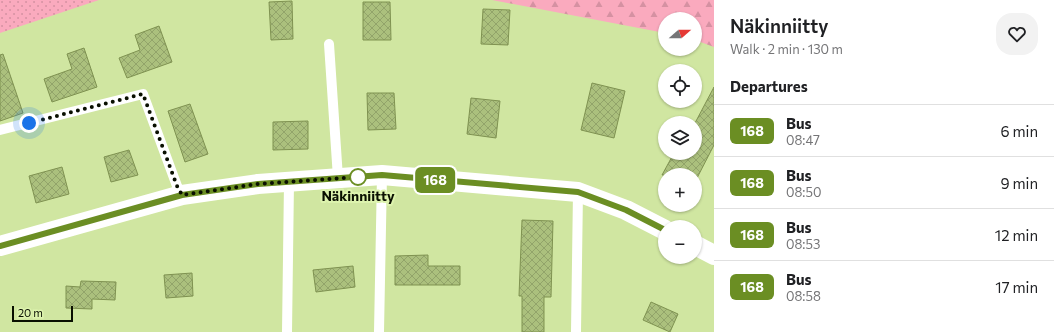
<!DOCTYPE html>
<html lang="en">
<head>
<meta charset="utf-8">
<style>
  :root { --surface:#fff; --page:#f2f2f2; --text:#202124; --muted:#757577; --line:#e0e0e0 }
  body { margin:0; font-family:Commissioner,sans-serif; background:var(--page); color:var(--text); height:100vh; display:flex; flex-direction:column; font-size:15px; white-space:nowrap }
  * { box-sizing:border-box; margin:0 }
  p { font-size:13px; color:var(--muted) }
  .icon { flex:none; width:22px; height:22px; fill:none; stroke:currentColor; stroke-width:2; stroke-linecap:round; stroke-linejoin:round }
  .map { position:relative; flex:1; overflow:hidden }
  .panel { display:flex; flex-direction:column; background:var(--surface); width:340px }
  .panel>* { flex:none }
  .badge { padding:0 8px; border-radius:6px; font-size:14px; line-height:26px }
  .needle { width:26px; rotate:70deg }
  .tools { position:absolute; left:658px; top:12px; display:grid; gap:8px }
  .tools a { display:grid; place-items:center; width:44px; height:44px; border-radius:50%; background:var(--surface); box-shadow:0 1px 3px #0004; font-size:20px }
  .scale { position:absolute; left:12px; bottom:10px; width:61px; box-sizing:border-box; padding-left:4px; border:2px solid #090f00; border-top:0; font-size:11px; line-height:14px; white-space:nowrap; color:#090f00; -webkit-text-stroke:3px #ddf3ae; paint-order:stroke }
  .you { position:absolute; width:20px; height:20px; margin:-10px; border:3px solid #fff; border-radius:50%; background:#1a73e8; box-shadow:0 0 0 6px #1a73e833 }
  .map>.badge { position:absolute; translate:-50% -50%; box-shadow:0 0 0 2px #fff }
  h2 { padding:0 16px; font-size:15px; line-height:36px }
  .round { display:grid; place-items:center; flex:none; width:42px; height:42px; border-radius:16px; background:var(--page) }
  .overview { display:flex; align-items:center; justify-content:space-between; height:68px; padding:0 16px }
  h1 { font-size:19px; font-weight:600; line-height:30px }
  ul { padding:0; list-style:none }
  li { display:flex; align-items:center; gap:12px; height:52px; padding:0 16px; border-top:1px solid var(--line) }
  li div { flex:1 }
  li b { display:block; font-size:15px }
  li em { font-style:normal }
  li .badge { min-width:44px; font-weight:700; text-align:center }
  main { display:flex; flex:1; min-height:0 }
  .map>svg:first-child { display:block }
  .grass { fill:url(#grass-dots) }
  .forest { fill:url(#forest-firs) }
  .building { fill:url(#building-cross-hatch); stroke:#7f9251 }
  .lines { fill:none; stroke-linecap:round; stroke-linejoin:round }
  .service { stroke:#fff; stroke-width:10 }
  .minor { stroke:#fff; stroke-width:20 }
  .line-casing { stroke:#fff; stroke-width:9 }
  .line { stroke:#6b8e23; stroke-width:6 }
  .walk { stroke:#090f00; stroke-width:4; stroke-dasharray:0 7.2 }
  .stop-dot { fill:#fff; stroke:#6b8e23; stroke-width:2 }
  .labels { text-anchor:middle; stroke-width:4; stroke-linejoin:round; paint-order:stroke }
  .stop-label { font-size:14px; font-weight:bold; fill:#090f00; stroke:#ddf3ae }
</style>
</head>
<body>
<main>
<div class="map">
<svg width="714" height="332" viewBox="0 0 714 332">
  <defs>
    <pattern id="grass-dots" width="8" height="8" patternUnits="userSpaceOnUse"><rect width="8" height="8" fill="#faaabe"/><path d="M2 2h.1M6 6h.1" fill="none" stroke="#d591a2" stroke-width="1.8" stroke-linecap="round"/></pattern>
    <pattern id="forest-firs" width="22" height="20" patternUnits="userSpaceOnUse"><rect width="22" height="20" fill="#faaabe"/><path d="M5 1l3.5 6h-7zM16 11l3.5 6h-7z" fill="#d591a2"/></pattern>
    <pattern id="building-cross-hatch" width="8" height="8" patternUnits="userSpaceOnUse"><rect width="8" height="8" fill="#abc07d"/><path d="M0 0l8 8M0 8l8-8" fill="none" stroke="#92a46a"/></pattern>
  </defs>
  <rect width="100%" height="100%" fill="#d0e6a1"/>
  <path class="grass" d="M0 0H99L0 33Z"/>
  <path class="forest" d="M492 0H714V47L695 40V19H665V33Z"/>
  <path class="building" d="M292 1 293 39 271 40 269 2Z
    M363 2H390L391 40H363Z
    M483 9 510 10 508 45 481 44Z
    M159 26 172 62 127 78 119 58 140 50 135 35Z
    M84 48 97 87 52 102 44 79 72 69 67 54Z
    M3 54 23 113 0 121V55Z
    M592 83 625 91 614 138 581 130Z
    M714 87V145L697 178 695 175H662L674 153H695V123Z
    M367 93H394L396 129 368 130Z
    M471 98 500 101 496 138 467 134Z
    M190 104 208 154 185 162 168 111Z
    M308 121V149L273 150V122Z
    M129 150 138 175 111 182 104 157Z
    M62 167 69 194 36 203 29 176Z
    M522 220 553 221 551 297H544V332H522V296H519Z
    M428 255V266H460V285H395V256Z
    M353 266 355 287 316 292 313 270Z
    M192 273 193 296 166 298 164 275Z
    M81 281 116 282 115 300 92 299V309L66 308V286L80 287Z
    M651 302 678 314 670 332 643 320Z"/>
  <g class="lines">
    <path class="service" d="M329 44 338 178
      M0 130 143 94 177 186 182 195
      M287 332 289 182
      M379 332 382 175
      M576 332 578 192"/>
    <path class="minor" d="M695 245 714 255
      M0 246 182 195 258 184 382 175 578 192 626 210 665 230"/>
  </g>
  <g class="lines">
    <g class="line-casing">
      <path id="line" d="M0 246 182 195 258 184 382 175 578 192 626 210 665 230"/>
    </g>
    <use href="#line" class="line"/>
    <path class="walk" d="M29 123 143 94 177 186 182 195 258 184 358 177"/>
  </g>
  <circle class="stop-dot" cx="358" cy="177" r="8"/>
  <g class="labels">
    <g class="stop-label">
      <text x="358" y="201">Näkinniitty</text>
    </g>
  </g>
</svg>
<div class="tools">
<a><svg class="needle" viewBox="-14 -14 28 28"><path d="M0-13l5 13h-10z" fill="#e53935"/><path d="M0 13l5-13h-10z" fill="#757577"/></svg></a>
<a><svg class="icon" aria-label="locate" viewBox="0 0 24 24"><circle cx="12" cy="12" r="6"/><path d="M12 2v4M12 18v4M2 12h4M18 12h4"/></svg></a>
<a><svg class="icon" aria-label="layers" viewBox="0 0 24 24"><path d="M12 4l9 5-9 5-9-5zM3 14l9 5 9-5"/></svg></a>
<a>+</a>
<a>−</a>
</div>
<div class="scale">20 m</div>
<div class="you" style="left:29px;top:123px"></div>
<b class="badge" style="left:435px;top:180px;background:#6b8e23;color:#fff">168</b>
</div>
<section class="panel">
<div class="overview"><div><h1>Näkinniitty</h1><p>Walk · 2 min · 130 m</p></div><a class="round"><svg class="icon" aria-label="heart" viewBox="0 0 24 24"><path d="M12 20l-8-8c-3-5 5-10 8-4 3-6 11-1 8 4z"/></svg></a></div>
<h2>Departures</h2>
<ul>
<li><span class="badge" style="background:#6b8e23;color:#fff">168</span><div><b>Bus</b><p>08:47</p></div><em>6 min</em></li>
<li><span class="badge" style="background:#6b8e23;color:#fff">168</span><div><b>Bus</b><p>08:50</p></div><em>9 min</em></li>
<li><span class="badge" style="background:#6b8e23;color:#fff">168</span><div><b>Bus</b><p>08:53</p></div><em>12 min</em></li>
<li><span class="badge" style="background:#6b8e23;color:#fff">168</span><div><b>Bus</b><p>08:58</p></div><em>17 min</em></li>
</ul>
</section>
</main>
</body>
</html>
